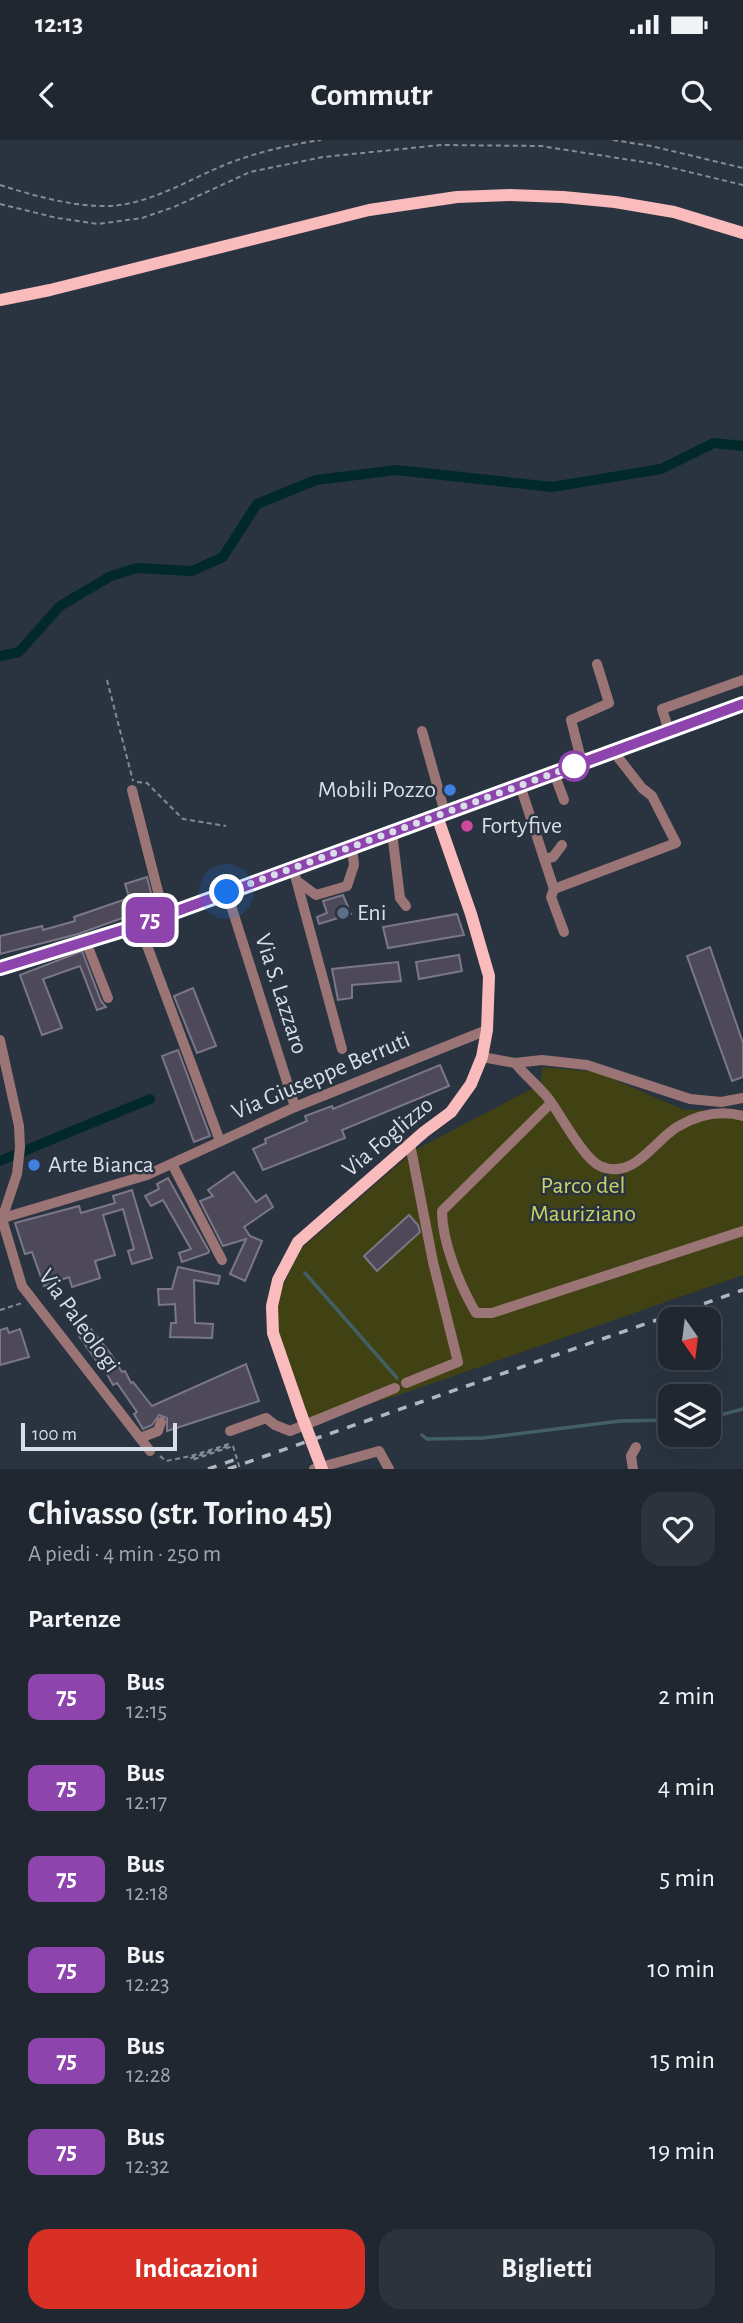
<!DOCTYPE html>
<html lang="it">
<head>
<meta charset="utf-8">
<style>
	:root { --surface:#202731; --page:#2d333d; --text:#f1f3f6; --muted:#a2a5ab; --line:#3d444d; --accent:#d93025 }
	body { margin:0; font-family:"Alegreya Sans",sans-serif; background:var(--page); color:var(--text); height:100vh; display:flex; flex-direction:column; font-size:26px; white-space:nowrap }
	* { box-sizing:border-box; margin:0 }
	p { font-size:23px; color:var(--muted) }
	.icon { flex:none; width:38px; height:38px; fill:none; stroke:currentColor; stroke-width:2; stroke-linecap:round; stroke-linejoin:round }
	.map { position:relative; height:1329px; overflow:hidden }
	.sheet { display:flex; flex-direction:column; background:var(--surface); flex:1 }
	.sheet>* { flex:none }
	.badge { padding:0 14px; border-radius:10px; font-size:24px; line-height:46px }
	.needle { width:46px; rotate:166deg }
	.controls { position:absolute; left:658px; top:1167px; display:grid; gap:14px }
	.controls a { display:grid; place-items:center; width:63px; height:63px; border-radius:14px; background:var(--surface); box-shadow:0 7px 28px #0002,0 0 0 2px var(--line); font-size:35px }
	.scale { position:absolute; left:21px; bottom:18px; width:156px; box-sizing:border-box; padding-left:7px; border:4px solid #d8dee7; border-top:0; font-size:19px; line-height:24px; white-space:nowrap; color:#d8dee7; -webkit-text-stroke:5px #2a3441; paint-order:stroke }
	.you { position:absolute; width:35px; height:35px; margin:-18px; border:5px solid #fff; border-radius:50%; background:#1a73e8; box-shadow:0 0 0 10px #1a73e833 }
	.map>.badge { position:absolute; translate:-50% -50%; box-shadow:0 0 0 4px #fff }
	h2 { padding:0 28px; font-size:26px; line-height:63px }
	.round { display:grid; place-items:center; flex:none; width:74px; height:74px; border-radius:21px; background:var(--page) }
	.overview { display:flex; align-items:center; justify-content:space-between; height:119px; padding:0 28px }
	h1 { font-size:33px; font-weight:700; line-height:52px }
	.button { display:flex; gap:14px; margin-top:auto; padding:14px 28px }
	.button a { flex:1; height:80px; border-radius:21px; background:var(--accent); color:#fff; font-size:28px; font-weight:700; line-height:80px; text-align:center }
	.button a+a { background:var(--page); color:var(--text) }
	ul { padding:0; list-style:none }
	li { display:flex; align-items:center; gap:21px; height:91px; padding:0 28px }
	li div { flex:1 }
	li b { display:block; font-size:26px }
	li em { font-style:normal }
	li .badge { min-width:77px; font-weight:700; text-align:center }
	.status { display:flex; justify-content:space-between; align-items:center; height:49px; padding:0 35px; background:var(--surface); direction:ltr }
	.status svg { height:19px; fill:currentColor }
	header { display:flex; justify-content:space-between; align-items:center; height:91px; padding:0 28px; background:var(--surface); font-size:32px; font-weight:700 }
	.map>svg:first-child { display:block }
	.green { fill:#404213 }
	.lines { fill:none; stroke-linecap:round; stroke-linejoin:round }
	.stream { stroke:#425f63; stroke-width:3.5 }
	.canal { stroke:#02292a; stroke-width:10 }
	.building { fill:#4d4959; stroke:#7b7788; stroke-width:2 }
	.path { stroke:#838b96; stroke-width:2; stroke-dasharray:5 3.5; stroke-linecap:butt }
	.minor { stroke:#9b7575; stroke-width:10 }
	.major { stroke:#f9bbbb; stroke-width:12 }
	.rail { stroke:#b0b7c1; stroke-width:3.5; stroke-dasharray:9 9; stroke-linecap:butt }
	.path-bridge { stroke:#838b96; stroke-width:2; stroke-dasharray:5 3.5; stroke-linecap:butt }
	.major-bridge { stroke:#f9bbbb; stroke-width:12 }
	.line-casing { stroke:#fff; stroke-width:16 }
	.line { stroke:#8e44ad; stroke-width:10 }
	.walk { stroke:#d8dee7; stroke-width:7; stroke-dasharray:0 12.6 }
	.stop-dot { fill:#fff; stroke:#8e44ad; stroke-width:3.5 }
	.shop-dot { fill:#3f7fe0; stroke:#2a3441; stroke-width:2.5 }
	.hotel-dot { fill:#d1479c; stroke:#2a3441; stroke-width:2.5 }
	.service-dot { fill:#5c6f8a; stroke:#2a3441; stroke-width:2.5 }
	.labels { text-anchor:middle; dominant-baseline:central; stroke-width:5; stroke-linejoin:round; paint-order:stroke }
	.poi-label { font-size:24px; fill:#d8dee7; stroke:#2a3441; text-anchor:start }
	.street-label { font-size:24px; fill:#d8dee7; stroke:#2a3441 }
	.park-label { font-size:24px; fill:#cbd263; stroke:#2a3441 }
</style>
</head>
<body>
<div class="status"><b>12:13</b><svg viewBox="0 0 49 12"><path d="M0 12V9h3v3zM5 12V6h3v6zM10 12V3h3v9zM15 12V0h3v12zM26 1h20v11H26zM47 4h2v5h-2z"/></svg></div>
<header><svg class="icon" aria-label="back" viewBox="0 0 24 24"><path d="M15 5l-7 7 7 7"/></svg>Commutr<svg class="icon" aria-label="search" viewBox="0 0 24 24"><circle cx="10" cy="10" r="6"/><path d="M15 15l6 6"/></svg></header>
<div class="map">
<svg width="743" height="1329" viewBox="0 0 743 1329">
	<rect width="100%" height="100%" fill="#2a3441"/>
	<polygon class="green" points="542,927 597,932 684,970 743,970 743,1135 396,1256 310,1281 279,1203 277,1157 302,1108 415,1010 541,944"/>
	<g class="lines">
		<g class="stream">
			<polyline points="305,1133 397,1238"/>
			<polyline points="709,1278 743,1269"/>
			<polyline points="422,1295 427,1299 483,1298 620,1281 670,1280"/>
		</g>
		<g class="canal">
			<polyline points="0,516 19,512 60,466 111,436 137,428 192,431 223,417 257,364 316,340 397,330 552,347 661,329 714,303 743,306"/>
			<polyline points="0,1021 150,959"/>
		</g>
	</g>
	<g class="building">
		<polygon points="147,737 152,757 131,763 125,744"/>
		<polygon points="343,755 351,774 319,784 317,777 327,773 323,761"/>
		<polygon points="126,759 131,775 78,794 0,814 0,796 42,786 43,790 75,781 74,777"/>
		<polygon points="457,774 464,795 388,808 383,787"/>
		<polygon points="710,807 743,903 743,937 732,941 687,816"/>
		<polygon points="82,811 101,861 106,867 97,870 80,826 43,839 62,888 42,895 20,835"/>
		<polygon points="459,815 462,831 419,839 416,822"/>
		<polygon points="398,822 401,841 352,845 352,858 338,860 332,829"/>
		<polygon points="193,848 216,906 197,913 174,856"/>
		<polygon points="178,910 210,996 194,1002 162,916"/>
		<polygon points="440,925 449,946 342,990 345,998 263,1030 253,1009 266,1003 265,999 307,981 305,976 332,966 333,969"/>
		<polygon points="234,1032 256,1062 266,1055 273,1067 244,1087 250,1096 262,1101 245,1141 230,1134 246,1099 223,1106 200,1061 213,1056 208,1050"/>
		<polygon points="168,1038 209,1111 208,1113 182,1122 179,1113 191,1109 163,1060 151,1066 145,1056 159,1049 157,1044"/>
		<polygon points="132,1050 152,1118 132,1124 128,1111 134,1109 123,1069 103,1075 115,1115 95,1121 100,1138 72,1147 69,1137 44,1146 32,1112 25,1114 15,1083 79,1066 81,1073 115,1063 113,1056"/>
		<polygon points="409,1075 418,1085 420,1092 377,1131 364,1116"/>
		<polygon points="178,1127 220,1136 218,1144 194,1140 195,1183 213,1184 212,1198 170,1197 171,1183 176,1183 175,1164 159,1165 158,1149 172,1149"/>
		<polygon points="7,1188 9,1193 20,1189 29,1217 0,1225 0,1190"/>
		<polygon points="91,1189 111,1214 122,1232 125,1231 131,1243 133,1242 152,1266 246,1224 259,1261 167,1291 167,1278 159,1275 152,1285 143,1289 134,1274 137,1272 117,1243 113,1245 102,1225 100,1226 79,1196"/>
	</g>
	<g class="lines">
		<g class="path">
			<polyline points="613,0 651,6 743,28"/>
			<path d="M0 45C32 55 66 65 100 66 143 68 184 42 222 26 253 13 288 5 321 0"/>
			<polyline points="0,64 57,78 98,84 142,78 174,67 250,32 323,17 441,5 541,6 656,24 743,45"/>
			<polyline points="107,540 133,641"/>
			<polyline points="137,642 147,643 183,679 226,686"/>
			<polyline points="0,1170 22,1163"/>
			<polyline points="160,1316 166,1321 191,1316 229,1304 229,1306 191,1318 192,1320 233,1306"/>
		</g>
		<g class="minor">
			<polyline points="422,591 445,673"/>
			<polyline points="669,591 662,569 743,540"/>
			<polyline points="582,623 571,580 609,563 597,524"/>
			<polyline points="554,633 564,660"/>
			<polyline points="520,645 554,749 676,703 652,656 642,648 613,611"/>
			<polyline points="132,650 164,775"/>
			<polyline points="392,692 400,758 406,766"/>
			<polyline points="544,719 553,717 562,705"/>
			<polyline points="293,728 342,909"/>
			<polyline points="297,741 316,755 347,746 354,725 352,707"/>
			<polyline points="554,749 551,757 564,792"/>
			<polyline points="227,753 295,967"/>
			<polyline points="139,784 220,1001"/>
			<polyline points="86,802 108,858"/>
			<polyline points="0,900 19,986 20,1007 17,1034 2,1079 22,1146 150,1311"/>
			<polyline points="482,917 515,923 542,920 587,925 690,959 721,962 743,958"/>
			<path d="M515 923C526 936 538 946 548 958 561 975 583 1018 600 1026 633 1041 653 1002 677 987 697 975 720 970 743 976"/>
			<path d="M551 963 442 1071C442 1102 460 1146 476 1173H492L743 1091"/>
			<polyline points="172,1024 222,1120"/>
			<polyline points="0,1079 147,1035 295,967 487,890"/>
			<polyline points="406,1243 458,1222 433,1122 410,1004"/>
			<polyline points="230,1291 266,1278 275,1285 290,1291 395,1248"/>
			<polyline points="140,1298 158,1291 161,1282"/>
			<polyline points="314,1329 379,1311 389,1329"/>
			<polyline points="633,1329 631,1316 636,1307"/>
		</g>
		<g class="major">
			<polyline points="0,160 50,150 369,70 457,57 510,55 563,57 615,62 674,72 743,93"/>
			<polyline points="0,828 139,784 743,564"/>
			<polyline points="301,1274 273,1193 272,1166 278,1140 298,1102 424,992 451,972 471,944 482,917 487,890 489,836 471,774 437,676"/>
		</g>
		<g class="rail">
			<polyline points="208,1329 237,1319"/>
			<polyline points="228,1329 743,1150"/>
		</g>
		<polyline class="path-bridge" points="233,1306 240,1329"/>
		<polyline class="major-bridge" points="301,1274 322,1329"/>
	</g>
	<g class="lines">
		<g class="line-casing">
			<polyline id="line" points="0,828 139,785 743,564"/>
		</g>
		<use href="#line" class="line"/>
		<polyline class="walk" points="227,752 582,623 574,626"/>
	</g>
	<circle class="stop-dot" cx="574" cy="626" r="14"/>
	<g class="shop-dot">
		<circle cx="450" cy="650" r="7"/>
		<circle cx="34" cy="1025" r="7"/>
	</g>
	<circle class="hotel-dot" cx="467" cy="686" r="7"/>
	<circle class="service-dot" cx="343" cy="773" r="7"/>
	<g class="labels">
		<g class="poi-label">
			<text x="436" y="650" text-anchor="end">Mobili Pozzo</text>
			<text x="481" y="686">Fortyfive</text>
			<text x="357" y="773">Eni</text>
			<text x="48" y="1025">Arte Bianca</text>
		</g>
		<g class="street-label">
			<text transform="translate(281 854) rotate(72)">Via S. Lazzaro</text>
			<text transform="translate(321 936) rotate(-23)">Via Giuseppe Berruti</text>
			<text transform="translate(388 997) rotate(-40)">Via Foglizzo</text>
			<text transform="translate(79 1181) rotate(54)">Via Paleologi</text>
		</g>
		<g class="park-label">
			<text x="583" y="1046">Parco del<tspan x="583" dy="28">Mauriziano</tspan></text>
		</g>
	</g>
</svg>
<div class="controls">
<a><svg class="needle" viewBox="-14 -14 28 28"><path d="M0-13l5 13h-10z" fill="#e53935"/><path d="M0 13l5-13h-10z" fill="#a2a5ab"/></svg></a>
<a><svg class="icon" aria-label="layers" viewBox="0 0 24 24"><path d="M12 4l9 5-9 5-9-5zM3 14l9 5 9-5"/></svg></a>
</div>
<div class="scale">100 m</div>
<div class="you" style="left:227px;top:752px"></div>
<b class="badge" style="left:150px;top:780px;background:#8e44ad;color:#fff">75</b>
</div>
<section class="sheet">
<div class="overview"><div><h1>Chivasso (str. Torino 45)</h1><p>A piedi · 4 min · 250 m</p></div><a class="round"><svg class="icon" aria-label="heart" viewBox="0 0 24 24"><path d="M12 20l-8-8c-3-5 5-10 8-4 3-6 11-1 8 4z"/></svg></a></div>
<h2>Partenze</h2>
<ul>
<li><span class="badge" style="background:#8e44ad;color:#fff">75</span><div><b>Bus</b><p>12:15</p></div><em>2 min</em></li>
<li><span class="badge" style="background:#8e44ad;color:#fff">75</span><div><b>Bus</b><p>12:17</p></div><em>4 min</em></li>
<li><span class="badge" style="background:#8e44ad;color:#fff">75</span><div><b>Bus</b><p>12:18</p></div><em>5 min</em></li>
<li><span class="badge" style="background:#8e44ad;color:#fff">75</span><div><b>Bus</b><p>12:23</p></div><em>10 min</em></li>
<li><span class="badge" style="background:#8e44ad;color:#fff">75</span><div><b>Bus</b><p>12:28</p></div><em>15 min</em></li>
<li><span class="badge" style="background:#8e44ad;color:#fff">75</span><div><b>Bus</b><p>12:32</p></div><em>19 min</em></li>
</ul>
<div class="button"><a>Indicazioni</a><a>Biglietti</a></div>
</section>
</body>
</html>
